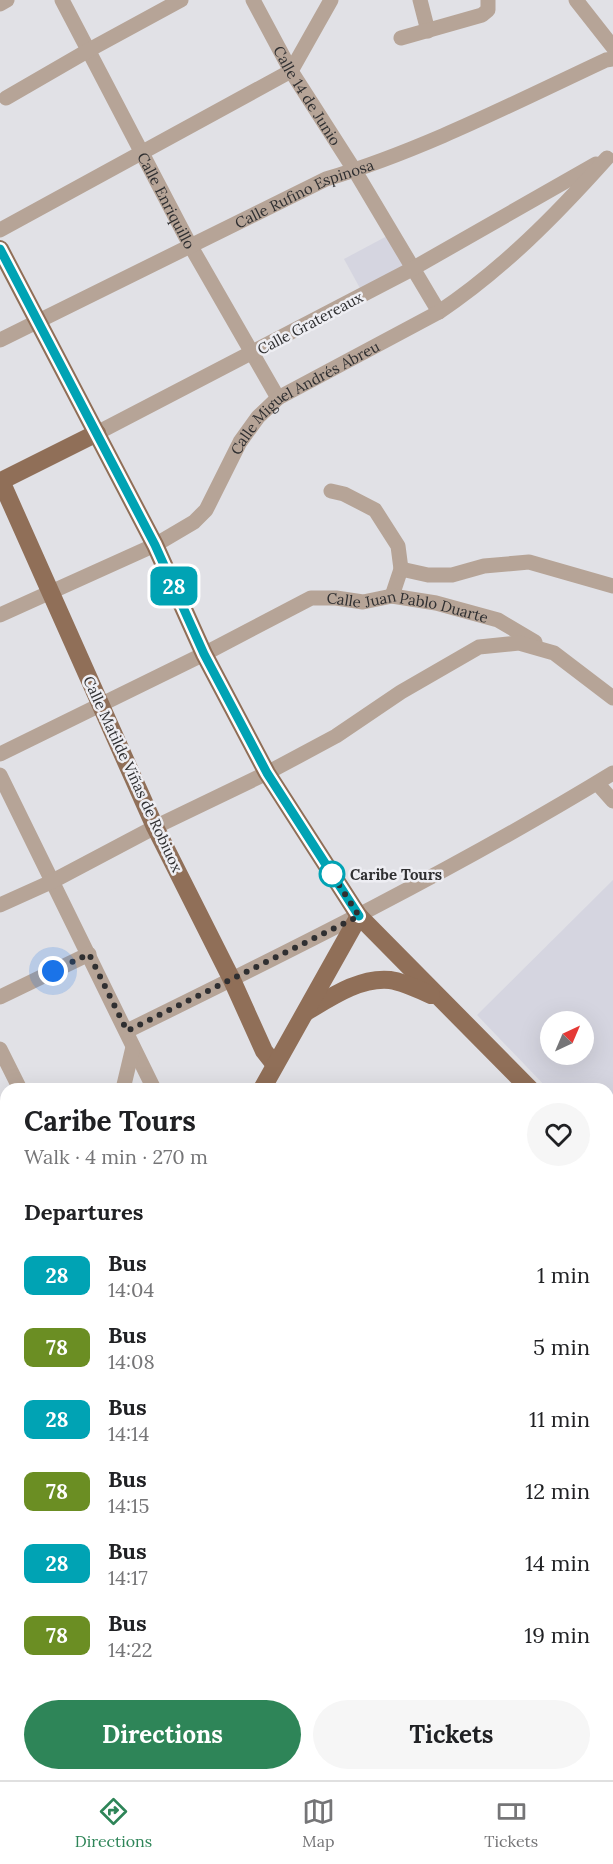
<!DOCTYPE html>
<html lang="en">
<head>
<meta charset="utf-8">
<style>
	:root { --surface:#fff; --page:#f6f6f6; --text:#202124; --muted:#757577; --line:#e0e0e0; --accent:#2e8558 }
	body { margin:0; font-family:Lora,serif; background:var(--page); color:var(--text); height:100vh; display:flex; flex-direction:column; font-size:22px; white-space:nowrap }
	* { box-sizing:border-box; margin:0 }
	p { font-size:20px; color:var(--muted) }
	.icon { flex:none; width:33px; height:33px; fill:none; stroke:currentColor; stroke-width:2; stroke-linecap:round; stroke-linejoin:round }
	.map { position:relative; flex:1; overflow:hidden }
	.details { position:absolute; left:0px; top:1083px; width:614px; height:698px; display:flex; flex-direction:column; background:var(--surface); border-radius:18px 18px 0 0; box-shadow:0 6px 24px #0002 }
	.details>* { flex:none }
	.badge { padding:0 12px; border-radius:9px; font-size:21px; line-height:39px }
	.needle { width:39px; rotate:44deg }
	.fabs { position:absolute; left:540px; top:1011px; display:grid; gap:12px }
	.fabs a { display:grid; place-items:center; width:54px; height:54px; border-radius:50%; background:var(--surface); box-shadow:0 6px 24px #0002; font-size:30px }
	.you { position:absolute; width:30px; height:30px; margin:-15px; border:4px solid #fff; border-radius:50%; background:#1a73e8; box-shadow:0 0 0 9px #1a73e833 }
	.map>.badge { position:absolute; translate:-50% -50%; box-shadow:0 0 0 3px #fff }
	h2 { padding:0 24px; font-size:22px; line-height:54px }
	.round { display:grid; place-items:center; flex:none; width:63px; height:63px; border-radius:32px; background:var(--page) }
	.head { display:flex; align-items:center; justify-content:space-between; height:102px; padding:0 24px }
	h1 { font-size:28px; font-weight:700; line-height:45px }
	.action { display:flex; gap:12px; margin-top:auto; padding:12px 24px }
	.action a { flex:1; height:69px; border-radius:36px; background:var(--accent); color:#fff; font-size:24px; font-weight:700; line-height:69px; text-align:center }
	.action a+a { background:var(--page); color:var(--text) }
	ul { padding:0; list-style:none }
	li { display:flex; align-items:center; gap:18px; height:72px; padding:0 24px }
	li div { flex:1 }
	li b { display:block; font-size:22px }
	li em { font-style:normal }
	li .badge { min-width:66px; font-weight:700; text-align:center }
	.menu { display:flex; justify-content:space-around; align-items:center; height:84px; border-top:2px solid var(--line); background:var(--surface); font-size:16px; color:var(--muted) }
	.menu a { display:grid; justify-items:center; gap:3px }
	.menu .current { color:var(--accent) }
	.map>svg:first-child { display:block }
	.built { fill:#d5d5e0; fill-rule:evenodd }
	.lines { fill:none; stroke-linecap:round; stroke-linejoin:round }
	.minor { stroke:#b6a497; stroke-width:15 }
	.major { stroke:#906f58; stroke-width:18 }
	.line-casing { stroke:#fff; stroke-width:14 }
	.line { stroke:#00a3b4; stroke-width:9 }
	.walk { stroke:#2f2f31; stroke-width:6; stroke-dasharray:0 10.8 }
	.stop-dot { fill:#fff; stroke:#00a3b4; stroke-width:3 }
	.labels { text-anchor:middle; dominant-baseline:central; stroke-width:5; stroke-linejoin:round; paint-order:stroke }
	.street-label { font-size:15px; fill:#2f2f31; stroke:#eeeef3 }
	.stop-label { font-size:15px; font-weight:bold; fill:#2f2f31; stroke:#eeeef3; text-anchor:start }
</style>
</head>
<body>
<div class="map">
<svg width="613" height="1780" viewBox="0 0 613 1780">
	<rect width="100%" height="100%" fill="#e1e1e6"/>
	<g class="built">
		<polygon points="389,235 405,267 361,290 344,259"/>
		<path d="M613 880V1142L608 1148V1089H548L477 1015ZM550 1022H584V1054H550Z"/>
	</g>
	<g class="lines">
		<g class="minor">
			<path id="s1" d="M62 0 190 245 278 398"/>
			<path id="s2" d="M253 0 291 71 355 171 439 312"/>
			<polyline points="420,0 428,31"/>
			<polyline points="576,0 613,47"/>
			<polyline points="0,4 7,0"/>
			<polyline points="401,38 482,15 488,10 488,0"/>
			<polyline points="6,98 89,50 181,0"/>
			<polyline points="0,230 291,71 331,0"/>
			<path id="s3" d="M0 340 326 179C423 150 514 103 606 60L613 59"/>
			<polyline points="97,433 412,269 596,164"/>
			<polyline points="331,491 344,494 375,510 398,546 401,569 392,596"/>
			<polyline points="401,569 428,575 452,575 484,566 529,562 613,586"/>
			<path id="s4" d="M0 615 155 545 194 522 206 510 240 442 258 417 278 398 439 312C503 269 556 215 607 158"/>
			<path id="s5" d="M0 754 204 654 311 598H336L363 602 392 596 436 603 498 620 535 642"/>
			<polyline points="0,775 154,1089"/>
			<polyline points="597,783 613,801"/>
			<polyline points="0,905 51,882 155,827 267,773 336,736 401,692 479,647 519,643 554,653 613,698"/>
			<polyline points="0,997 89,954"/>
			<path d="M127 1031C292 950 456 869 613 773"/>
			<polyline points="0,1049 20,1089"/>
			<polyline points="123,1089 133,1047"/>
			<polyline points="0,1140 6,1137"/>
			<polyline points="608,1158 613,1153"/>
		</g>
		<g class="major">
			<polyline points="0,249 155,545 204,654 267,773 359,916 530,1089"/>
			<polyline points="97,433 1,481 155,827 232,980 264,1051 275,1065"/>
			<path d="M306 1012C331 997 360 977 390 980 404 982 418 989 431 995"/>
			<polyline points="262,1089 359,916"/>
			<polyline points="608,1168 613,1174"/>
			<polyline points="0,1576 6,1565"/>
		</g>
	</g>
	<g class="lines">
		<g class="line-casing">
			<polyline id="line" points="0,249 155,545 204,654 267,773 359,916"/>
		</g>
		<use href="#line" class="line"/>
		<polyline class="walk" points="53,971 89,954 127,1031 359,916 332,874"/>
	</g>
	<circle class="stop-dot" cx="332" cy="874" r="12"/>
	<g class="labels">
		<g class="street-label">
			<text stroke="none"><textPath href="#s2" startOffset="110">Calle 14 de Junio</textPath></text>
			<text stroke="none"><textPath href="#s3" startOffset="338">Calle Rufino Espinosa</textPath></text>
			<text stroke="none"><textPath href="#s1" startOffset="226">Calle Enriquillo</textPath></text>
			<text transform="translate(310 323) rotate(-28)">Calle Gratereaux</text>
			<text stroke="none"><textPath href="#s4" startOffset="388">Calle Miguel Andrés Abreu</textPath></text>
			<text stroke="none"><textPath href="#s5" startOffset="446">Calle Juan Pablo Duarte</textPath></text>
			<text transform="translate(133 774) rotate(65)">Calle Matilde Viñas de Robiuox</text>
		</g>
		<g class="stop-label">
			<text x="350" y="874">Caribe Tours</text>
		</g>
	</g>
</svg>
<div class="fabs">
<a><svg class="needle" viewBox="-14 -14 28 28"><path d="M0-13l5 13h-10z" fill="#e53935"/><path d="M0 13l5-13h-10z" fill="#757577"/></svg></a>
</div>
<div class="you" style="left:53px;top:971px"></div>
<b class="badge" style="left:174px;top:586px;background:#00a3b4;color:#fff">28</b>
<section class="details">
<div class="head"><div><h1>Caribe Tours</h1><p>Walk · 4 min · 270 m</p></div><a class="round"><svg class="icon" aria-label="heart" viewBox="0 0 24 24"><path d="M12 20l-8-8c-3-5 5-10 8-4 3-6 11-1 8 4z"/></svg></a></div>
<h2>Departures</h2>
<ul>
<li><span class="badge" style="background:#00a3b4;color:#fff">28</span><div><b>Bus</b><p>14:04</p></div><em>1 min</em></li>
<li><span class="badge" style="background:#6b8e23;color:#fff">78</span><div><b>Bus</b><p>14:08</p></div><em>5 min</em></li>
<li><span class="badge" style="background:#00a3b4;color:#fff">28</span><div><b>Bus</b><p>14:14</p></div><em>11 min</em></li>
<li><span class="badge" style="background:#6b8e23;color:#fff">78</span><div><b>Bus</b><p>14:15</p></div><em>12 min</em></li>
<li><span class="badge" style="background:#00a3b4;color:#fff">28</span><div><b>Bus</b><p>14:17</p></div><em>14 min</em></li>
<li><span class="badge" style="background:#6b8e23;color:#fff">78</span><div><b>Bus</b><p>14:22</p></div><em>19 min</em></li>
</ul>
<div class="action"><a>Directions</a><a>Tickets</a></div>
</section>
</div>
<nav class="menu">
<a class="current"><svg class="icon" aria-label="directions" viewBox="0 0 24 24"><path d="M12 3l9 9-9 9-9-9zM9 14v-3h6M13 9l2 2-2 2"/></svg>Directions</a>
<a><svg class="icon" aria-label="map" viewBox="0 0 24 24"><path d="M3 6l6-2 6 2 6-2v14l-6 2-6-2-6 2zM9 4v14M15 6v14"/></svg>Map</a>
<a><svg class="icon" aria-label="tickets" viewBox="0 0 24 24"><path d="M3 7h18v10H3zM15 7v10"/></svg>Tickets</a>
</nav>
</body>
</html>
